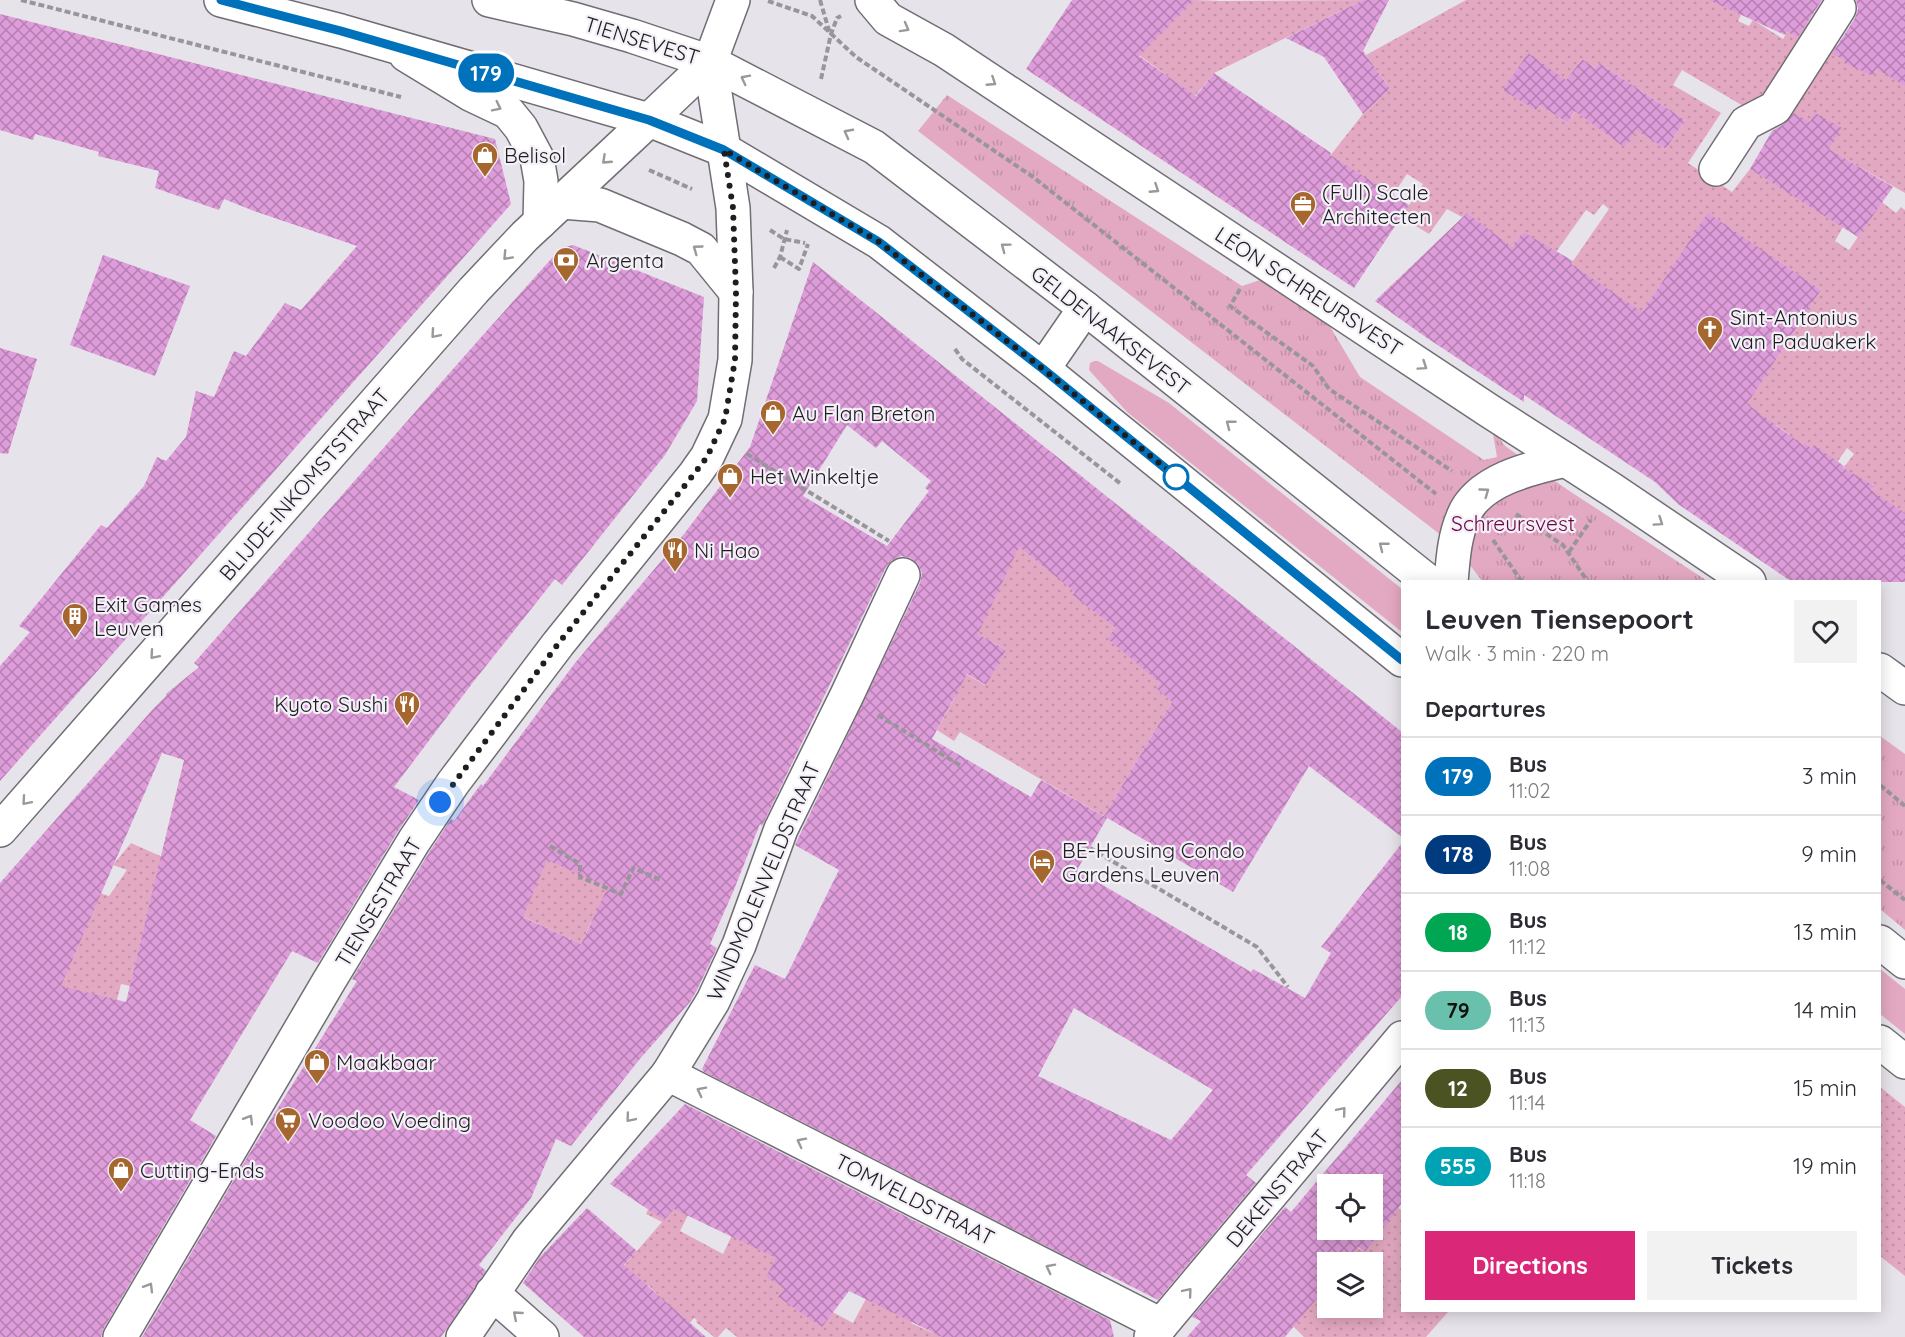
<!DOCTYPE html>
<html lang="en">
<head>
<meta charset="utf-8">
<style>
	:root { --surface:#fff; --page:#f2f2f3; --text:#2b2b33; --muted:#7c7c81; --line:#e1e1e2; --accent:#db2777 }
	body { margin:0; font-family:Quicksand,sans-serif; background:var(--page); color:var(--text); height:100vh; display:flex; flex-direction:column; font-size:22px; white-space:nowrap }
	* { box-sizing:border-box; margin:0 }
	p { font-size:20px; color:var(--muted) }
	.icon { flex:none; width:33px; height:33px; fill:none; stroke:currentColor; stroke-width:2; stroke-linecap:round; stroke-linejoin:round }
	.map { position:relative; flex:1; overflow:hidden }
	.details { position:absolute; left:1401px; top:580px; width:480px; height:732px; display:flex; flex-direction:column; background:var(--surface); border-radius:0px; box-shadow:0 3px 15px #0003 }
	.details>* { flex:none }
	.badge { padding:0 12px; border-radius:20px; font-size:21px; line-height:39px }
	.buttons { position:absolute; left:1317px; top:1174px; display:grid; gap:12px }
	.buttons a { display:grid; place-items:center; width:66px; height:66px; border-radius:0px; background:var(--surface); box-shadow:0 3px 15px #0003; font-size:30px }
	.you { position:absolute; width:30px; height:30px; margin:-15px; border:4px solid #fff; border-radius:50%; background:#1a73e8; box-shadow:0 0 0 9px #1a73e833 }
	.map>.badge { position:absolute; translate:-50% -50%; box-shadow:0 0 0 3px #fff }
	h2 { padding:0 24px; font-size:22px; line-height:54px }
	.round { display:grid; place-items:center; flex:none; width:63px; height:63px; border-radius:0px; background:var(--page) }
	.headline { display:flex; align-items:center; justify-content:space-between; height:102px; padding:0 24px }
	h1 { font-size:28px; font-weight:700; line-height:45px }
	.primary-button { display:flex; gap:12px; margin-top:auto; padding:12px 24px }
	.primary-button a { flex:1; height:69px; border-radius:0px; background:var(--accent); color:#fff; font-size:24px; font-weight:700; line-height:69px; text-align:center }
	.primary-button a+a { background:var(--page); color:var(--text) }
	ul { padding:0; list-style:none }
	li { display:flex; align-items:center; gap:18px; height:78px; padding:0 24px; border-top:2px solid var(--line) }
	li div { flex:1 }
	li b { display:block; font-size:22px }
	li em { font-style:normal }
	li .badge { min-width:66px; font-weight:700; text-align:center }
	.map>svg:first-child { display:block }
	.grass { fill:#e4a9c2 }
	.park { fill:url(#park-tufts) }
	.garden { fill:url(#garden-dots); fill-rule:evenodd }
	.building { fill:url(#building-cross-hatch); fill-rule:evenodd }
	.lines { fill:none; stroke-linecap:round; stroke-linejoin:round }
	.minor-casing { stroke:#706d74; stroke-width:36 }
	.major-casing { stroke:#706d74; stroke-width:36 }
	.path { stroke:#98969b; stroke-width:4; stroke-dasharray:6 3; stroke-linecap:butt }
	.minor { stroke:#fff; stroke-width:33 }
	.major { stroke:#fff; stroke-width:33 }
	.oneway { stroke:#9a999a }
	.line-casing { stroke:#fff; stroke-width:14 }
	.line { stroke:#0072bc; stroke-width:9 }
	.walk { stroke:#1e1d1f; stroke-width:6; stroke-dasharray:0 10.8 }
	.stop-dot { fill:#fff; stroke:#0072bc; stroke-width:3 }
	.labels { text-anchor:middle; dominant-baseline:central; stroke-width:4.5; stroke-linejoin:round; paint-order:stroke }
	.street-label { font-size:21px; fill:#1e1d1f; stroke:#f4f0f8 }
	.poi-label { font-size:21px; fill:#1e1d1f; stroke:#f4f0f8; text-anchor:start }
	.park-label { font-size:21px; fill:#6d0343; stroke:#f4f0f8 }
</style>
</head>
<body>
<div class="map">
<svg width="1905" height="1337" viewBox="0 0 1905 1337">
	<defs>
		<pattern id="park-tufts" width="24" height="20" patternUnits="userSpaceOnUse" patternTransform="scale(1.5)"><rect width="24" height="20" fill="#e4a9c2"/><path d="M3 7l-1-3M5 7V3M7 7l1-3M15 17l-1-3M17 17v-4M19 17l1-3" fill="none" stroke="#c391a6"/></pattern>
		<pattern id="garden-dots" width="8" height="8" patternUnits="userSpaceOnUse" patternTransform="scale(1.5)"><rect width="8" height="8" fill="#e4a9c2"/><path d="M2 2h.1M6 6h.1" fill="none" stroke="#c391a6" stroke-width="1.8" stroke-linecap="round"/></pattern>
		<pattern id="building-cross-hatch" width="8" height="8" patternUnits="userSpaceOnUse" patternTransform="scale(1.5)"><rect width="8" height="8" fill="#df9cda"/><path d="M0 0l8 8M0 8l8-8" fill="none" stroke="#b47fb0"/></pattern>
	</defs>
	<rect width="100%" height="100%" fill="#e7e3ea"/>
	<g class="grass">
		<polygon points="1094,361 1098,361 1169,403 1402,589 1402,632 1127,412 1089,370 1090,363"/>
		<polygon points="1880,969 1905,989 1905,1034 1880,1014"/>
	</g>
	<g class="park">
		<polygon points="947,95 1242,286 1281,273 1309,291 1360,377 1484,460 1497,457 1492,428 1505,446 1568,490 1709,582 1483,582 1455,546 918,131"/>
		<polygon points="1880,736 1905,754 1905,930 1880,909"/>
	</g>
	<g class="garden">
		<polygon points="1194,0 1221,1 1363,0 1214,73 1195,96 1139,55"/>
		<path d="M1466 0H1737L1746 5 1738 21 1749 26 1753 20 1783 39 1787 32 1794 35 1802 20 1817 28 1772 99 1745 107 1682 70 1673 85 1721 113 1688 163 1732 192 1750 169 1843 227 1835 241 1849 250 1882 202 1896 213 1901 207 1905 210V513L1871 491 1874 485 1841 471 1854 454 1847 448 1822 484 1811 448 1804 444 1796 457 1781 446 1790 435 1776 425 1768 437 1735 413 1771 367 1821 290 1708 214 1623 340 1542 306 1609 209 1603 204 1594 215 1586 210 1531 287 1523 232 1498 266 1482 225 1467 213 1462 217 1447 209 1429 234 1401 217 1423 184 1407 174 1391 198 1326 161 1363 114 1390 89 1366 55ZM1582 59 1595 68 1599 63 1685 120 1666 149 1585 96 1568 123 1539 105 1566 80Z"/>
		<polygon points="1828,42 1853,54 1873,76 1886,54 1905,74 1905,193 1778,120"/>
		<polygon points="1014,543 1039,563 1088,577 1072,595 1172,668 1156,688 1172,702 1104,816 960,732 954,741 937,730 954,699 959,670 985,685 1006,650 978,634"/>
		<polygon points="555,840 618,855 618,934 591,922 581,944 511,911 529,902"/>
		<polygon points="131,843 167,859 147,915 130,986 121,984 117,1000 18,984 74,956 78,947 82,887 109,896 127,870 113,865"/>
		<polygon points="1880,1087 1905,1107 1905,1276 1880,1256"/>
		<polygon points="670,1162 688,1215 680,1231 723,1254 735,1229 807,1250 788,1288 853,1323 873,1286 917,1310 911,1323 933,1333 936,1329 946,1337 737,1337 726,1328 718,1337 714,1337 696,1322 697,1320 694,1318 686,1328 665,1311 669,1305 649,1286 617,1274 662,1222 646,1214"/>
		<polygon points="1394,1204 1402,1211 1402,1311 1449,1311 1426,1337 1304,1337 1293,1326 1327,1282 1328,1308 1372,1308 1372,1263 1343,1263 1351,1244 1365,1252 1373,1241 1369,1237"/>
	</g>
	<g class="building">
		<polygon points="1072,0 1194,0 1139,56 1196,96 1214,73 1331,153 1330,155 1409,205 1354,288 1026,69"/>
		<polygon points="1363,0 1389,0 1363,51 1390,89 1363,114 1324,57 1286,38"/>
		<polygon points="1709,0 1822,0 1798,37 1787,32 1785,35"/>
		<polygon points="1856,0 1905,0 1905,86 1877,69 1873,76 1844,63 1845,60 1832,54 1855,18 1858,9"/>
		<polygon points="0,14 495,139 511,204 0,781 0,666 30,632 19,626 101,525 107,528 144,486 157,457 166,461 186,437 196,391 214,397 234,351 246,356 285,303 301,310 357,246 254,211 224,199 219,210 155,188 159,171 98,156 99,152 35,134 33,140 0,130"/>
		<polygon points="1528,53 1566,80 1582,59 1595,68 1599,63 1685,120 1666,149 1636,130 1624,147 1575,111 1568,123 1539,105 1536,110 1503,90"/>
		<polygon points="1794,113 1810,122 1815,113 1842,128 1829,149 1893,187 1858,237 1750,169 1772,131 1784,124"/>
		<polygon points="1467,213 1512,247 1523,232 1573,261 1571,264 1642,312 1708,213 1821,290 1747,404 1803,445 1804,443 1811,448 1814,445 1844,466 1843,468 1875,486 1871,490 1905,513 1905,582 1792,582 1678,504 1655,482 1580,432 1524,395 1524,402 1427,338 1375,301"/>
		<path d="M573 245 704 297 697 401 665 455 562 585 555 579 474 681 394 787 419 800 398 831 318 963 292 951 190 1120 216 1136 104 1328 101 1337H0V883L153 709 167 695 166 694 199 667 194 663 483 335 561 248ZM162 753 184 760 126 1002 61 986Z"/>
		<polygon points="103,255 190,286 155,376 70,345"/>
		<path d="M813 262 1402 732V837L1309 766 1233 892 1104 816 1172 702 1156 688 1160 683 1108 639 1116 628 1072 595 1075 592 1019 547 978 634 1006 650 986 685 967 674 932 739 1031 797 1041 780 1107 818 1077 870 1251 972 1253 969 1305 998 1331 953 1321 947 1402 843V996L1246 1175 1256 1183 1158 1300 1101 1271V1274L704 1072 702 1069 755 965 785 979 839 870 795 845 920 583 922 573 918 564 910 558 901 556 892 560 886 567 762 826 760 824 733 892 710 944 717 948 696 992 690 1002 639 1060 571 1146 556 1139 531 1198 479 1265 486 1271 441 1337H142L248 1156 357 981 352 979 430 851 451 819 454 821 481 784 483 786 575 663 684 534 750 447ZM847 425 876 448 882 441 931 481 925 488 929 491 887 546 803 496ZM547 860 608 887 581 944 523 917ZM1074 1008 1213 1090 1171 1140 1038 1076Z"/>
		<polygon points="0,348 37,359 8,454 0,453"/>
		<path d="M1402 1080V1203L1365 1252 1358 1247 1344 1263H1328V1285L1285 1337H1187L1201 1321 1192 1317 1285 1207 1291 1212ZM1328 1185H1372V1230H1328Z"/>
		<polygon points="685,1104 1110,1320 1114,1337 942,1337 849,1291 822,1327 778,1297 784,1288 766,1277 776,1258 674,1209 664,1220 610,1184"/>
		<polygon points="587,1208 637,1251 624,1265 706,1337 584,1337 523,1283 540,1257"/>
	</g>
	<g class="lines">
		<g class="minor-casing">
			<g id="minor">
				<polyline points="872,0 888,19 944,50 1488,410 1611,489 1749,582"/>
				<polyline points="406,55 470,94 508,112 521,128 537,158 541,181 540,222"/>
				<polyline points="1716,169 1746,123 1775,108 1839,8"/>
				<polyline points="562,202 600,205 682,239 701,249 736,292"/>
				<path d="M1451 582C1453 560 1454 538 1463 517 1477 480 1531 468 1566 460"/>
				<polyline points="1880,670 1905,688"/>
				<polyline points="0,830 474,290 525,236 649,120"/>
				<polyline points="668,1074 1161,1325"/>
				<polyline points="492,1293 542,1337"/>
				<polyline points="120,1337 329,981 414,841 453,783 558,644 695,474 707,457 725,419 735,360 736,292 733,208 724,150"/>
				<polyline points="463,1337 529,1240 668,1074 713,1001 739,945 781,829 847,695 903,575"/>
				<polyline points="1151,1337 1402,1038"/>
			</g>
		</g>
		<g class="major-casing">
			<g id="major">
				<polyline points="221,0 341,31 649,120 724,150 879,242 1043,369 1402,660"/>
				<polyline points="489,0 573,19 632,36 710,62 874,147 1085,308 1429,582"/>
				<polyline points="710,62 724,150"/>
				<polyline points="649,120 710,62 733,0"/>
				<polyline points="1043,369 1085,308"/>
				<polyline points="1880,942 1905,962"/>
				<polyline points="1880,1042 1905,1062"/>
			</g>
		</g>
		<g class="path">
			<polyline points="21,0 401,97"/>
			<polyline points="820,0 830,34"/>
			<polyline points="768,1 812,16 856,57 1033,177 1436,494"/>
			<polyline points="821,79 831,34 837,18 841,16"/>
			<polyline points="649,170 692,189"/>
			<polyline points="770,230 784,239 805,243"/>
			<polyline points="780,257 799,269 808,244"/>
			<polyline points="774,268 780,257 787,230"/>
			<polyline points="1240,289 1230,306 1313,366 1329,389 1452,471"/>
			<polyline points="955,349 962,359 1121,484"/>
			<polyline points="747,454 889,541"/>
			<polyline points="1516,514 1563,545 1588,582"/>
			<polyline points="1493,540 1522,582"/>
			<polyline points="1569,552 1591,520"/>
			<polyline points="878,715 961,766"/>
			<polyline points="1880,785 1905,806"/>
			<polyline points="550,846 580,864 580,877 621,894 633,868 661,880"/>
			<polyline points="1090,848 1257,947 1288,987"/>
			<polyline points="1880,880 1905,900"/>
		</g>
		<use href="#minor" class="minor"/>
		<use href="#major" class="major"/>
	</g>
	<defs><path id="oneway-chevron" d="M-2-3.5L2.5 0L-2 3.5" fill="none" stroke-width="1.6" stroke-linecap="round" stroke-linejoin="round" transform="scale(1.5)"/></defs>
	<g class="oneway">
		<use href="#oneway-chevron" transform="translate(905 28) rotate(29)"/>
		<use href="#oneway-chevron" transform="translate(745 79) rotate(-153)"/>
		<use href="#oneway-chevron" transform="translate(992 82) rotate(33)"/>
		<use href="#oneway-chevron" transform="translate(497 107) rotate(26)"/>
		<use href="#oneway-chevron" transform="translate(848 133) rotate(-152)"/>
		<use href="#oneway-chevron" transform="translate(606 160) rotate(137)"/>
		<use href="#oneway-chevron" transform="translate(1155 189) rotate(33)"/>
		<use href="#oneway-chevron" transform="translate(1005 247) rotate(-143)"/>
		<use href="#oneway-chevron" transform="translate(697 249) rotate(-144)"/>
		<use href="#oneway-chevron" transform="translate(507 256) rotate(133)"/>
		<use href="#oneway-chevron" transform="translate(435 334) rotate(131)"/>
		<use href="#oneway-chevron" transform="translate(1423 366) rotate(34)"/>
		<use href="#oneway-chevron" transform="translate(1230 424) rotate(-142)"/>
		<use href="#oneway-chevron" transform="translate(1485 492) rotate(-36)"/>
		<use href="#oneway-chevron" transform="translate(1659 522) rotate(34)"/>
		<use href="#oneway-chevron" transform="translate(1383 546) rotate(-142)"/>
		<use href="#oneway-chevron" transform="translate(154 655) rotate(131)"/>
		<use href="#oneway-chevron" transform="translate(26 801) rotate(131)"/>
		<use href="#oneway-chevron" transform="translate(701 1091) rotate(-153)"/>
		<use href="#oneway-chevron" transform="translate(1342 1111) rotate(-50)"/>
		<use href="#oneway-chevron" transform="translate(630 1118) rotate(130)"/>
		<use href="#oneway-chevron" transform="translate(249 1119) rotate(-59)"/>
		<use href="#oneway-chevron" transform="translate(801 1142) rotate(-153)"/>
		<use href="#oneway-chevron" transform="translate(1050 1268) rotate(-153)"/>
		<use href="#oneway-chevron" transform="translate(149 1287) rotate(-59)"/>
		<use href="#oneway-chevron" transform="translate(1188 1292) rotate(-50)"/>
		<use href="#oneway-chevron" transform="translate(517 1315) rotate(-139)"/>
	</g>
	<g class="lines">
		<g class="line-casing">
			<polyline id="line" points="221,0 341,31 649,120 724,150 879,242 1043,369 1402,660"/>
		</g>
		<use href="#line" class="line"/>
		<polyline class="walk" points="440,802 558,644 694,474 707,457 725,419 735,360 736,292 733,208 724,150 879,242 1043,369 1179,479 1176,477"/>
	</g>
	<defs>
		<g id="shop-pin" transform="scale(1.35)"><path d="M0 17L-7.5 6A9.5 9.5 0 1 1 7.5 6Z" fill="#a6672f" stroke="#f4f0f8"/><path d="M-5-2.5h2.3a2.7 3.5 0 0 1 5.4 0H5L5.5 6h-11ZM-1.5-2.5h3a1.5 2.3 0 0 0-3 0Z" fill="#fff"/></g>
		<g id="office-pin" transform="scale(1.35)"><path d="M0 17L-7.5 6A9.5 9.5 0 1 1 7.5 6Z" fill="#a6672f" stroke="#f4f0f8"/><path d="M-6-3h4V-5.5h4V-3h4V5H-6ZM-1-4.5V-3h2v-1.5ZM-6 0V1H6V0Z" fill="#fff"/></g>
		<g id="bank-pin" transform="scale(1.35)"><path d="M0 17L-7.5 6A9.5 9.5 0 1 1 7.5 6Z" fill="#a6672f" stroke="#f4f0f8"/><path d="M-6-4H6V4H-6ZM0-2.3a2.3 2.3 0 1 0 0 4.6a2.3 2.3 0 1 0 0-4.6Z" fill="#fff"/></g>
		<g id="church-pin" transform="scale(1.35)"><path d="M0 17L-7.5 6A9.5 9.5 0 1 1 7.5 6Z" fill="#a6672f" stroke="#f4f0f8"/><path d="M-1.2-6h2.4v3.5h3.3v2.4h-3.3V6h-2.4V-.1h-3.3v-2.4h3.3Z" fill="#fff"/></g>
		<g id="restaurant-pin" transform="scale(1.35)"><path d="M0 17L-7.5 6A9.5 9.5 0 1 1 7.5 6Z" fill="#a6672f" stroke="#f4f0f8"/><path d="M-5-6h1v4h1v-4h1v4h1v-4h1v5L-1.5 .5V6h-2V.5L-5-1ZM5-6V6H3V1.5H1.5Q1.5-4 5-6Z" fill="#fff"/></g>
		<g id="building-pin" transform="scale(1.35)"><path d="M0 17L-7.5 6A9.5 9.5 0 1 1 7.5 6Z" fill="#a6672f" stroke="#f4f0f8"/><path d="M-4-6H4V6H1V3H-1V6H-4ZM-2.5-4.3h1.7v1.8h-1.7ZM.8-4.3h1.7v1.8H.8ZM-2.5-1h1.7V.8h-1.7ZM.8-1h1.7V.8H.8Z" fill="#fff"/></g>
		<g id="hotel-pin" transform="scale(1.35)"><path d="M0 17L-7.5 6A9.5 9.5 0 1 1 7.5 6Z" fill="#a6672f" stroke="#f4f0f8"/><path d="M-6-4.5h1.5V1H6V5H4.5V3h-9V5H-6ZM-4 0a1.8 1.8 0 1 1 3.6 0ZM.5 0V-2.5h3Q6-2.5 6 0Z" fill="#fff"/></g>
		<g id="supermarket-pin" transform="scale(1.35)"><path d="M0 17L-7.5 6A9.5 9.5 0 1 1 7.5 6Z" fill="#a6672f" stroke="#f4f0f8"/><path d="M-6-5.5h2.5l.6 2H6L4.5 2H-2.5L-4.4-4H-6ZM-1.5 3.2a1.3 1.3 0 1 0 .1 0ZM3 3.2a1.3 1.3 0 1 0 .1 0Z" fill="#fff"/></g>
	</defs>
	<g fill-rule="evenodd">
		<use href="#shop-pin" x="485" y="155"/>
		<use href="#office-pin" x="1303" y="204"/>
		<use href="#bank-pin" x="566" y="260"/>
		<use href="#church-pin" x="1710" y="329"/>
		<use href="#shop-pin" x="773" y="413"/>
		<use href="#shop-pin" x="730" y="476"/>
		<use href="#restaurant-pin" x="675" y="550"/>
		<use href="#building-pin" x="75" y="616"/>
		<use href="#restaurant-pin" x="407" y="704"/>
		<use href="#hotel-pin" x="1042" y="862"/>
		<use href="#shop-pin" x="317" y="1062"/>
		<use href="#supermarket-pin" x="288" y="1120"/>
		<use href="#shop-pin" x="121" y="1170"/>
	</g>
	<circle class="stop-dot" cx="1176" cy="477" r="12"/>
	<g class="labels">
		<g class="street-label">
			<text transform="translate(642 40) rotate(17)">TIENSEVEST</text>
			<text transform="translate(1309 291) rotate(33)">LÉON SCHREURSVEST</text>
			<text transform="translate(1111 330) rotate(38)">GELDENAAKSEVEST</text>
			<text transform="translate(304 484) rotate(-49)">BLIJDE-INKOMSTSTRAAT</text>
			<text transform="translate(763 881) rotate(-67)">WINDMOLENVELDSTRAAT</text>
			<text transform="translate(378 902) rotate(-59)">TIENSESTRAAT</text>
			<text transform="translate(1277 1188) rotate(-50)">DEKENSTRAAT</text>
			<text transform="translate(915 1199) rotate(27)">TOMVELDSTRAAT</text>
		</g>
		<g class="poi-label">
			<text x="504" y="155">Belisol</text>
			<text x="1322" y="192">(Full) Scale<tspan x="1322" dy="24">Architecten</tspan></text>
			<text x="586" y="260">Argenta</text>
			<text x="1730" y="317">Sint-Antonius<tspan x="1730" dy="24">van Paduakerk</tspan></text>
			<text x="792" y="413">Au Flan Breton</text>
			<text x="750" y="476">Het Winkeltje</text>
			<text x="694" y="550">Ni Hao</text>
			<text x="94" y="604">Exit Games<tspan x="94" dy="24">Leuven</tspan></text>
			<text x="388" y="704" text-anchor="end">Kyoto Sushi</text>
			<text x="1062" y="850">BE-Housing Condo<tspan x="1062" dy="24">Gardens Leuven</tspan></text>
			<text x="336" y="1062">Maakbaar</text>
			<text x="308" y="1120">Voodoo Voeding</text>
			<text x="140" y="1170">Cutting-Ends</text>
		</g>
		<g class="park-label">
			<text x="1513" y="523">Schreursvest</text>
		</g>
	</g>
</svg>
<div class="buttons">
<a><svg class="icon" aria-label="locate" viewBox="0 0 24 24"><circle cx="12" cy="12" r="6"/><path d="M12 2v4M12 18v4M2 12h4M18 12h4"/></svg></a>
<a><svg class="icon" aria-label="layers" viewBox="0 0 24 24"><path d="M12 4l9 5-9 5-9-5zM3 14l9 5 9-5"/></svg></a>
</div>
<div class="you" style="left:440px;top:802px"></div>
<b class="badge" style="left:486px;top:73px;background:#0072bc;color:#fff">179</b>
<section class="details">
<div class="headline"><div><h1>Leuven Tiensepoort</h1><p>Walk · 3 min · 220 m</p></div><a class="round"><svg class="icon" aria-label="heart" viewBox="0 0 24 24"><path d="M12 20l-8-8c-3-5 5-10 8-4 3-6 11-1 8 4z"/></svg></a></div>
<h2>Departures</h2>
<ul>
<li><span class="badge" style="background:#0072bc;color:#fff">179</span><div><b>Bus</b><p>11:02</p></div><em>3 min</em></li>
<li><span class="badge" style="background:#003b80;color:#fff">178</span><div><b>Bus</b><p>11:08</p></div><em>9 min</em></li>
<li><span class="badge" style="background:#00a651;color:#fff">18</span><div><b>Bus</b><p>11:12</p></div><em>13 min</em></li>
<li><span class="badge" style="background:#69c0ac;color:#111">79</span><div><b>Bus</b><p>11:13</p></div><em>14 min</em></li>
<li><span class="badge" style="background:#4a5321;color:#fff">12</span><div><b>Bus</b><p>11:14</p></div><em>15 min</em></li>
<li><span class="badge" style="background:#00a3b4;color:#fff">555</span><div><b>Bus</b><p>11:18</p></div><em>19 min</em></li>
</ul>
<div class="primary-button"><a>Directions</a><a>Tickets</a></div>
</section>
</div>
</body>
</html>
